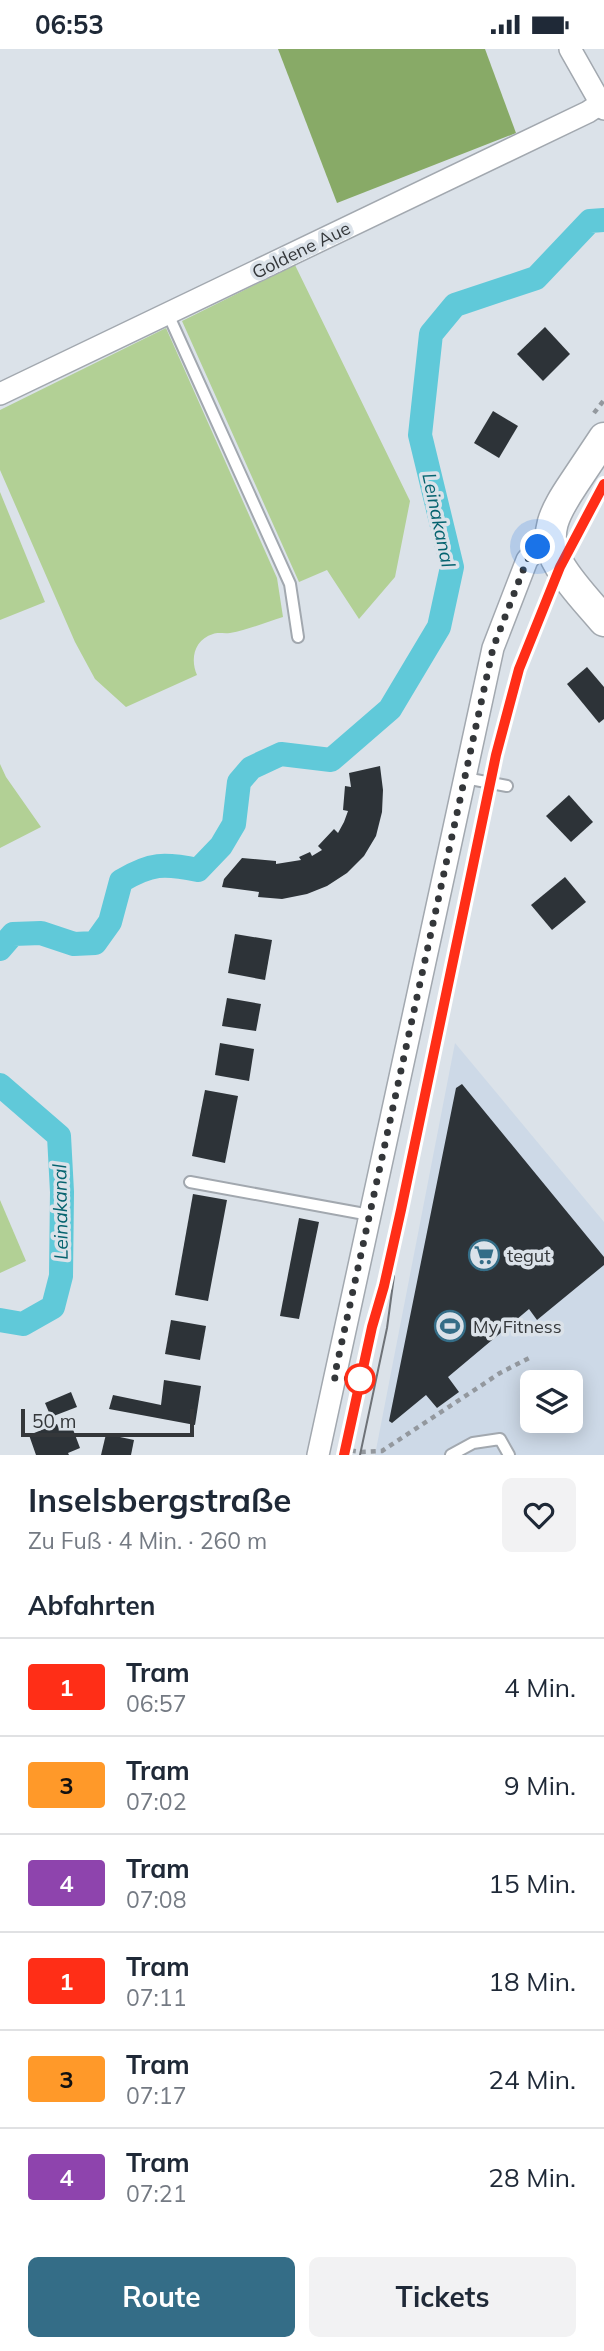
<!DOCTYPE html>
<html lang="de">
<head>
<meta charset="utf-8">
<style>
	:root { --surface:#fff; --page:#f2f2f3; --text:#1f2937; --muted:#747a83; --line:#e0e1e3; --accent:#346d87 }
	body { margin:0; font-family:Mulish,sans-serif; background:var(--page); color:var(--text); height:100vh; display:flex; flex-direction:column; font-size:26px; white-space:nowrap }
	* { box-sizing:border-box; margin:0 }
	p { font-size:23px; color:var(--muted) }
	.icon { flex:none; width:38px; height:38px; fill:none; stroke:currentColor; stroke-width:2; stroke-linecap:round; stroke-linejoin:round }
	.map { position:relative; height:1406px; overflow:hidden }
	.drawer { display:flex; flex-direction:column; background:var(--surface); flex:1 }
	.drawer>* { flex:none }
	.badge { padding:0 14px; border-radius:5px; font-size:24px; line-height:46px }
	.tools { position:absolute; left:520px; top:1321px; display:grid; gap:14px }
	.tools a { display:grid; place-items:center; width:63px; height:63px; border-radius:10px; background:var(--surface); box-shadow:0 4px 18px #0003; font-size:35px }
	.scale { position:absolute; left:21px; bottom:18px; width:173px; box-sizing:border-box; padding-left:7px; border:4px solid #34373a; border-top:0; font-size:19px; line-height:24px; white-space:nowrap; color:#34373a; -webkit-text-stroke:5px #dbe2e9; paint-order:stroke }
	.you { position:absolute; width:35px; height:35px; margin:-18px; border:5px solid #fff; border-radius:50%; background:#1a73e8; box-shadow:0 0 0 10px #1a73e833 }
	.map>.badge { position:absolute; translate:-50% -50%; box-shadow:0 0 0 4px #fff }
	h2 { padding:0 28px; font-size:26px; line-height:63px }
	.round { display:grid; place-items:center; flex:none; width:74px; height:74px; border-radius:10px; background:var(--page) }
	.headline { display:flex; align-items:center; justify-content:space-between; height:119px; padding:0 28px }
	h1 { font-size:33px; font-weight:700; line-height:52px }
	.button { display:flex; gap:14px; margin-top:auto; padding:14px 28px }
	.button a { flex:1; height:80px; border-radius:10px; background:var(--accent); color:#fff; font-size:28px; font-weight:700; line-height:80px; text-align:center }
	.button a+a { background:var(--page); color:var(--text) }
	ul { padding:0; list-style:none }
	li { display:flex; align-items:center; gap:21px; height:98px; padding:0 28px; border-top:2px solid var(--line) }
	li div { flex:1 }
	li b { display:block; font-size:26px }
	li em { font-style:normal }
	li .badge { min-width:77px; font-weight:700; text-align:center }
	.status { display:flex; justify-content:space-between; align-items:center; height:49px; padding:0 35px; background:var(--surface); direction:ltr }
	.status svg { height:19px; fill:currentColor }
	.map>svg:first-child { display:block }
	.built { fill:#cdd9e7; fill-rule:evenodd }
	.green { fill:#b2d095 }
	.forest { fill:#88aa67 }
	.lines { fill:none; stroke-linecap:round; stroke-linejoin:round }
	.canal { stroke:#60c9d9; stroke-width:24 }
	.building { fill:#2d3338 }
	.service-casing { stroke:#a2a8af; stroke-width:14 }
	.minor-casing { stroke:#a2a8af; stroke-width:24 }
	.secondary-casing { stroke:#a2a8af; stroke-width:33 }
	.path { stroke:#93989e; stroke-width:4.5; stroke-dasharray:5 5; stroke-linecap:butt }
	.service { stroke:#fff; stroke-width:10 }
	.minor { stroke:#fff; stroke-width:21 }
	.secondary { stroke:#fff; stroke-width:30 }
	.tram { stroke:#6e7277; stroke-width:2 }
	.line-casing { stroke:#fff; stroke-width:16 }
	.line { stroke:#ff2e17; stroke-width:10 }
	.walk { stroke:#34373a; stroke-width:7; stroke-dasharray:0 12.6 }
	.stop-dot { fill:#fff; stroke:#ff2e17; stroke-width:3.5 }
	.labels { text-anchor:middle; dominant-baseline:central; stroke-width:7; stroke-linejoin:round; paint-order:stroke }
	.street-label { font-size:18px; fill:#34373a; stroke:#dbe2e9 }
	.poi-label { font-size:18px; fill:#34373a; stroke:#dbe2e9; text-anchor:start }
	.water-label { font-size:19px; font-style:italic; fill:#05636f; stroke:#dbe2e9 }
</style>
</head>
<body>
<div class="status"><b>06:53</b><svg viewBox="0 0 49 12"><path d="M0 12V9h3v3zM5 12V6h3v6zM10 12V3h3v9zM15 12V0h3v12zM26 1h20v11H26zM47 4h2v5h-2z"/></svg></div>
<div class="map">
<svg width="604" height="1406" viewBox="0 0 604 1406">
	<rect width="100%" height="100%" fill="#dbe2e9"/>
	<path class="built" d="M455 994 604 1173V1406H375ZM532 1334H570V1372H532Z"/>
	<g class="green">
		<polygon points="295,216 410,452 395,528 359,570 327,521 299,533 182,272"/>
		<path d="M166 279 277 529 283 568C266 573 248 581 230 584 224 585 218 583 213 585 194 591 190 610 197 626L126 658 95 630 75 593 0 421V361Z"/>
		<polygon points="0,443 45,553 0,571"/>
		<polygon points="0,715 6,728 41,778 0,799"/>
		<polygon points="0,1151 26,1212 0,1224"/>
	</g>
	<polygon class="forest" points="278,0 485,0 516,84 337,154"/>
	<g class="lines">
		<g class="canal">
			<path d="M0 900 13 885 41 884 74 895 95 894 110 873 121 832C151 814 164 814 198 821L221 797 234 775 239 733 251 719 281 705 331 711 390 660 439 578 452 518 420 386 431 285 455 256 536 229 590 172 604 171"/>
			<polyline points="0,1036 59,1087 62,1143 61,1227 53,1258 23,1275 0,1271"/>
		</g>
	</g>
	<g class="building">
		<polygon points="545,278 570,305 543,332 517,305"/>
		<polygon points="493,362 518,377 499,409 474,394"/>
		<polygon points="587,618 604,638 604,670 599,674 567,635"/>
		<polygon points="380,717 383,741 382,763 376,787 364,807 347,824 327,837 307,845 282,850 258,848 259,843 222,838 224,830 242,809 276,812 276,815 301,811 299,808 310,803 312,807 322,801 318,797 334,780 338,784 344,773 348,762 343,761 345,737 351,738 349,724"/>
		<polygon points="569,746 593,773 571,793 546,767"/>
		<polygon points="565,828 586,853 552,881 531,856"/>
		<polygon points="235,885 272,891 265,931 228,924"/>
		<polygon points="227,949 261,955 256,982 222,977"/>
		<polygon points="220,994 254,1000 249,1032 215,1026"/>
		<polygon points="462,1035 604,1208 604,1216 537,1271 529,1260 448,1328 459,1343 437,1359 426,1346 392,1374 389,1372 456,1039"/>
		<polygon points="205,1041 238,1047 225,1114 192,1107"/>
		<polygon points="193,1145 227,1151 208,1252 175,1246"/>
		<polygon points="299,1169 319,1173 299,1270 280,1267"/>
		<polygon points="171,1271 206,1277 200,1311 165,1305"/>
		<polygon points="164,1331 201,1337 195,1376 109,1360 113,1346 161,1356"/>
		<polygon points="71,1343 77,1358 51,1368 45,1354"/>
		<polygon points="57,1375 59,1380 71,1375 80,1399 68,1404 69,1406 36,1406 29,1386"/>
		<polygon points="106,1385 134,1391 131,1406 101,1406"/>
	</g>
	<g class="lines">
		<g class="service-casing">
			<g id="service">
				<polyline points="168,265 290,535 298,588"/>
				<polyline points="465,729 507,737"/>
				<polyline points="190,1133 370,1166"/>
				<polyline points="451,1406 473,1394 500,1390 509,1406"/>
			</g>
		</g>
		<g class="minor-casing">
			<g id="minor">
				<polyline points="570,0 604,60"/>
				<polyline points="0,345 588,63 600,55"/>
				<polyline points="318,1406 493,599 527,511 549,485"/>
			</g>
		</g>
		<g class="secondary-casing">
			<path id="secondary" d="M604 389C594 404 584 419 574 434 556 461 540 486 560 517 572 537 589 554 604 572"/>
		</g>
		<g class="path">
			<polyline points="594,364 604,351"/>
			<polyline points="341,1400 361,1403 382,1402 500,1324 529,1309"/>
		</g>
		<use href="#service" class="service"/>
		<use href="#minor" class="minor"/>
		<use href="#secondary" class="secondary"/>
		<g class="tram">
			<polyline points="344,1406 372,1278 384,1237 401,1161 496,706 519,620 560,518 604,435"/>
			<polyline points="360,1406 387,1279 394,1227"/>
		</g>
	</g>
	<g class="lines">
		<g class="line-casing">
			<polyline id="line" points="344,1406 372,1278 384,1237 401,1161 496,706 519,620 560,518 604,435"/>
		</g>
		<use href="#line" class="line"/>
		<polyline class="walk" points="360,1330 334,1329 493,599 527,511 538,498"/>
	</g>
	<defs>
		<g id="supermarket-ring" transform="scale(1.575)"><circle r="9.5" fill="#dbe2e9" stroke="#346d87" stroke-width="1.5"/><path d="M-6-5.5h2.5l.6 2H6L4.5 2H-2.5L-4.4-4H-6ZM-1.5 3.2a1.3 1.3 0 1 0 .1 0ZM3 3.2a1.3 1.3 0 1 0 .1 0Z" fill="#346d87"/></g>
		<g id="stadium-ring" transform="scale(1.575)"><circle r="9.5" fill="#dbe2e9" stroke="#346d87" stroke-width="1.5"/><path d="M0-5a6.5 5 0 1 0 0 10a6.5 5 0 1 0 0-10ZM-3.5-1.8h7v3.6h-7Z" fill="#346d87"/></g>
	</defs>
	<g fill-rule="evenodd">
		<use href="#supermarket-ring" x="484" y="1206"/>
		<use href="#stadium-ring" x="450" y="1277"/>
	</g>
	<circle class="stop-dot" cx="360" cy="1330" r="14"/>
	<g class="labels">
		<g class="street-label">
			<text transform="translate(301 201) rotate(-26)">Goldene Aue</text>
		</g>
		<g class="poi-label">
			<text x="507" y="1206">tegut</text>
			<text x="473" y="1277">My Fitness</text>
		</g>
		<g class="water-label">
			<text transform="translate(439 471) rotate(78)">Leinakanal</text>
			<text transform="translate(60 1163) rotate(-91)">Leinakanal</text>
		</g>
	</g>
</svg>
<div class="tools">
<a><svg class="icon" aria-label="layers" viewBox="0 0 24 24"><path d="M12 4l9 5-9 5-9-5zM3 14l9 5 9-5"/></svg></a>
</div>
<div class="scale">50 m</div>
<div class="you" style="left:538px;top:498px"></div>
</div>
<section class="drawer">
<div class="headline"><div><h1>Inselsbergstraße</h1><p>Zu Fuß · 4 Min. · 260 m</p></div><a class="round"><svg class="icon" aria-label="heart" viewBox="0 0 24 24"><path d="M12 20l-8-8c-3-5 5-10 8-4 3-6 11-1 8 4z"/></svg></a></div>
<h2>Abfahrten</h2>
<ul>
<li><span class="badge" style="background:#ff2e17;color:#fff">1</span><div><b>Tram</b><p>06:57</p></div><em>4 Min.</em></li>
<li><span class="badge" style="background:#ff9929;color:#111">3</span><div><b>Tram</b><p>07:02</p></div><em>9 Min.</em></li>
<li><span class="badge" style="background:#8e44ad;color:#fff">4</span><div><b>Tram</b><p>07:08</p></div><em>15 Min.</em></li>
<li><span class="badge" style="background:#ff2e17;color:#fff">1</span><div><b>Tram</b><p>07:11</p></div><em>18 Min.</em></li>
<li><span class="badge" style="background:#ff9929;color:#111">3</span><div><b>Tram</b><p>07:17</p></div><em>24 Min.</em></li>
<li><span class="badge" style="background:#8e44ad;color:#fff">4</span><div><b>Tram</b><p>07:21</p></div><em>28 Min.</em></li>
</ul>
<div class="button"><a>Route</a><a>Tickets</a></div>
</section>
</body>
</html>
